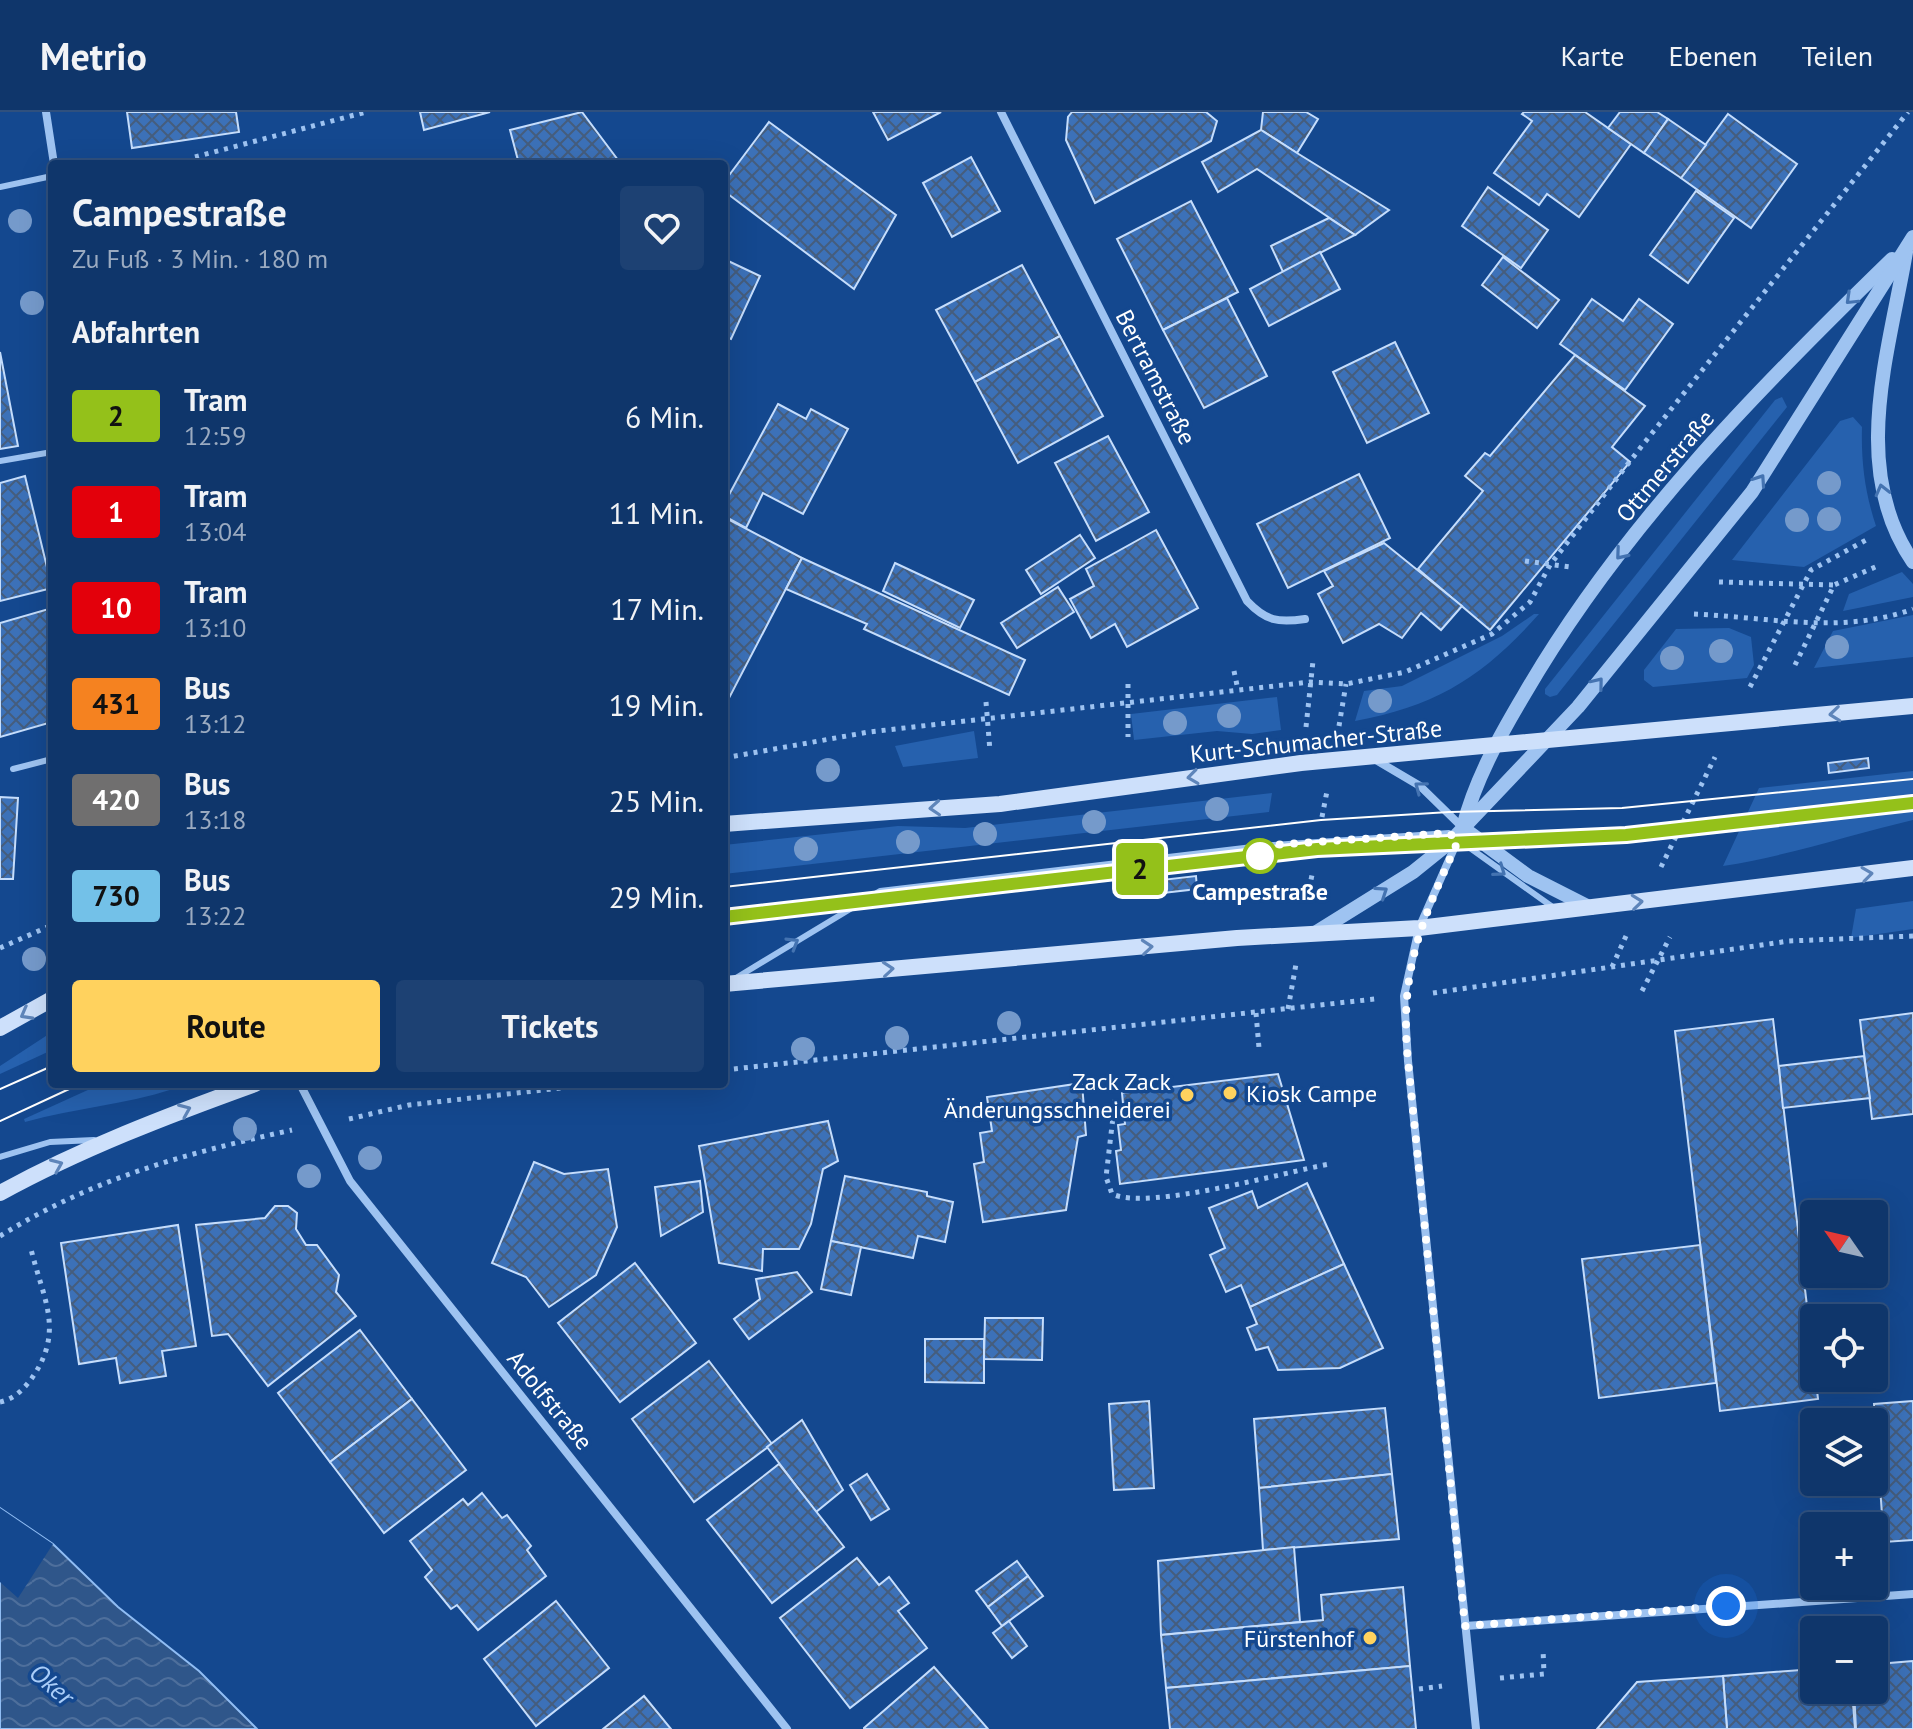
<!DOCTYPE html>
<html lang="de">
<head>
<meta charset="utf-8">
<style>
	:root { --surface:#0f366b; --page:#1d4173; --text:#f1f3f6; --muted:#9babc1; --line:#2f507e; --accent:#ffd25e }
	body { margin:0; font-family:"PT Sans",sans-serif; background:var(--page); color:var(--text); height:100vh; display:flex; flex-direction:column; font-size:30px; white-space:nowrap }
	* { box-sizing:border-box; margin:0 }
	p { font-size:26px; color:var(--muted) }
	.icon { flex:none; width:44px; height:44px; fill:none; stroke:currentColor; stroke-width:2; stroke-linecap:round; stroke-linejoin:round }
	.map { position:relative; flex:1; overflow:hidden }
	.drawer { position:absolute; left:48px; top:48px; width:680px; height:928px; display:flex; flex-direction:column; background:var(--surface); border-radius:8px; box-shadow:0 8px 32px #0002,0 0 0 2px var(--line) }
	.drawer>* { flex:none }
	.badge { padding:0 16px; border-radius:6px; font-size:28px; line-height:52px }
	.needle { width:52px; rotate:304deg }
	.tools { position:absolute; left:1800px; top:1088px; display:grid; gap:16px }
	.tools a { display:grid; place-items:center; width:88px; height:88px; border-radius:8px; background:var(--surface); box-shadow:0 8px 32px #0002,0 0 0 2px var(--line); font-size:40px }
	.you { position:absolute; width:40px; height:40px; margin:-20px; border:6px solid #fff; border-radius:50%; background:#1a73e8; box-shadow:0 0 0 12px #1a73e833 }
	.map>.badge { position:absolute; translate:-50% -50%; box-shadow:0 0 0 4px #fff }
	h2 { padding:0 24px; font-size:30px; line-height:72px }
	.round { display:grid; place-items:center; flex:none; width:84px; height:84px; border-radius:8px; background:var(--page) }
	.summary { display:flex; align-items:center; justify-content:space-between; height:136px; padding:0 24px }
	h1 { font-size:38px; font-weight:600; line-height:60px }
	.button { display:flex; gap:16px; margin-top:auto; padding:16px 24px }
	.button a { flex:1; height:92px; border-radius:8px; background:var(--accent); color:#111; font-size:32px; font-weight:600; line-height:92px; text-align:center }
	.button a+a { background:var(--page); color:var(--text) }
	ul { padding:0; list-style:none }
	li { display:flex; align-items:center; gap:24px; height:96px; padding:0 24px }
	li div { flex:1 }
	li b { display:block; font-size:30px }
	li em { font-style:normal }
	li .badge { min-width:88px; font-weight:700; text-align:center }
	header { display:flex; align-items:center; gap:48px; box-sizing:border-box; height:112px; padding:0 40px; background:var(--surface); border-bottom:2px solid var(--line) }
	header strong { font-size:38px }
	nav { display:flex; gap:44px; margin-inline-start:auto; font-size:28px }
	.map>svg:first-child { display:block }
	.green { fill:#2661ae }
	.water { fill:url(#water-waves); stroke:#90bdf4; stroke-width:2 }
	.pier { fill:#14488f }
	.building { fill:url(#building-cross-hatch); stroke:#c5ddfc; stroke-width:2 }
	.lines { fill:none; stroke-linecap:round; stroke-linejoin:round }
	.path { stroke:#9ec3f1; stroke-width:5; stroke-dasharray:4 6; stroke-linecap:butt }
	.service { stroke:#9ec3f1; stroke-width:6 }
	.minor { stroke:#9ec3f1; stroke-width:8 }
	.tertiary { stroke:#9ec3f1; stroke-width:14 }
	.secondary { stroke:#cde0fb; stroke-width:16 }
	.tram { stroke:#fff; stroke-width:2 }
	.tree { fill:#759acb }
	.oneway { stroke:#4473b1 }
	.oneway2 { stroke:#5e85ba }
	.line-casing { stroke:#fff; stroke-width:18 }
	.line { stroke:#94c11a; stroke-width:12 }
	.walk { stroke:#fff; stroke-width:8; stroke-dasharray:0 14.4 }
	.stop-dot { fill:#fff; stroke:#94c11a; stroke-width:4 }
	.poi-dot { fill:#ffd25e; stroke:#14488f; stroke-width:3 }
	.labels { text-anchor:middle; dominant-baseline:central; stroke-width:7; stroke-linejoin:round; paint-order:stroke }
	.street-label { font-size:24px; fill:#fff; stroke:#14488f }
	.stop-label { font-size:24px; font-weight:bold; fill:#fff; stroke:#14488f }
	.poi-label { font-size:24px; fill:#fff; stroke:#14488f; text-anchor:end }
	.water-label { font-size:26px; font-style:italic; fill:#aacdf8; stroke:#14488f }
</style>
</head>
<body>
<header>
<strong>Metrio</strong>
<nav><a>Karte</a><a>Ebenen</a><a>Teilen</a></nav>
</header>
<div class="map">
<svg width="1913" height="1617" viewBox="0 0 1913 1617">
	<defs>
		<pattern id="water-waves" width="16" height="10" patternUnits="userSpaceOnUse" patternTransform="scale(2)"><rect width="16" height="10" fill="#2f568a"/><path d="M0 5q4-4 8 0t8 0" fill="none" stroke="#4e6f9c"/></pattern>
		<pattern id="building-cross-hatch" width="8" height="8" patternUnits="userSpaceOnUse" patternTransform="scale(2)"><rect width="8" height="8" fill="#3c71b8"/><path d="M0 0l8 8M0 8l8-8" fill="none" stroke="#455d7d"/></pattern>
	</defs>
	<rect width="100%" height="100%" fill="#14488f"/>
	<g class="green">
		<polygon points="1782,285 1787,295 1557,583 1550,585 1545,582 1545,577 1775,288"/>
		<path d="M1853 305 1862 315C1861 350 1865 381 1876 414L1804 455 1732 448 1840 309Z"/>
		<polygon points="1902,460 1913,472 1913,485 1843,499 1849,482"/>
		<path d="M1534 502H1539C1484 564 1437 594 1355 609L1364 579 1402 574 1502 524Z"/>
		<polygon points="1913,503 1913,545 1814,556 1833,519"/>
		<polygon points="1729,516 1751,525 1754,553 1747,566 1653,575 1644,568 1644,558 1676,517"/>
		<polygon points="1277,585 1281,618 1252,622 1217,619 1134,628 1131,602"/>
		<polygon points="974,619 978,646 903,655 895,634"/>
		<path d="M1913 659V708C1849 723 1788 744 1723 754L1759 676Z"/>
		<polygon points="1272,681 1269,700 724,762 724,733 898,714 965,716"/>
		<polygon points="1913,789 1913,817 1851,826 1856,797"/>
		<polygon points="52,920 52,938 0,962 0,954"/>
		<path d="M101 972H171L173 977C124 993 74 996 25 1010L24 1007Z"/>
	</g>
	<polygon class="water" points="0,1396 53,1432 118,1495 199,1559 257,1617 0,1617"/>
	<polygon class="pier" points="0,1396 53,1432 18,1486 0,1470"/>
	<g class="building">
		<polygon points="127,0 236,0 239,20 132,36"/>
		<polygon points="420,0 490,0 424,18"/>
		<polygon points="582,0 621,52 519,52 510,18"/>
		<polygon points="873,0 941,0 888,28"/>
		<polygon points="1072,0 1206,0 1217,9 1211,29 1095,91 1066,28 1068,5"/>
		<polygon points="1263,0 1306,0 1318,7 1297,41 1261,18"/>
		<polygon points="1524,0 1585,0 1631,32 1579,105 1547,82 1539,93 1494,61 1532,9 1522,2"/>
		<polygon points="1620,0 1657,0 1668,7 1644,41 1608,16"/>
		<polygon points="1728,2 1797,52 1751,116 1681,66"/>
		<polygon points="1668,7 1706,33 1681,66 1644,41"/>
		<polygon points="769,10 896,103 854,177 724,79 724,70"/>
		<polygon points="1261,18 1297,41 1389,98 1355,123 1257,57 1218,80 1202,50"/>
		<polygon points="971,45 1000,99 952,125 923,71"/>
		<polygon points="1488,75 1548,118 1521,156 1462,114"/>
		<polygon points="1696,79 1734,106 1688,171 1650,143"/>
		<polygon points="1191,89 1238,180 1163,218 1117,127"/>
		<polygon points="1329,106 1355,123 1283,160 1271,134"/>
		<polygon points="1320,140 1340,177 1269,214 1250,177"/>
		<polygon points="1503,145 1559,188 1537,216 1482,173"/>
		<polygon points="724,147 760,164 731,227 724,224"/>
		<polygon points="1022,153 1060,224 975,270 936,198"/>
		<polygon points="1227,186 1267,264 1204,296 1163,218"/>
		<polygon points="1592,187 1623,209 1639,187 1673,212 1625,278 1560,232"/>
		<polygon points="1060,224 1103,304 1018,351 975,270"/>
		<polygon points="1395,230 1429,301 1367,331 1333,260"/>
		<polygon points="0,240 18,334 0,337"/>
		<polygon points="1575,243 1645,294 1612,335 1630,350 1490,518 1418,457 1483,379 1465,364 1485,341 1490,344"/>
		<polygon points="778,292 806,307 811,297 848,317 803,402 763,381 746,416 724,404 724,392"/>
		<polygon points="1108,324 1149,400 1096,429 1055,351"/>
		<polygon points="1359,362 1390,426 1288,476 1257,412"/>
		<polygon points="25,364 52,476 0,489 0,371"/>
		<polygon points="724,405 802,446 728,588 724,586"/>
		<polygon points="1156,418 1198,496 1127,535 1115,512 1091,526 1070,487 1094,474 1086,457"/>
		<polygon points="1080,423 1095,446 1041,482 1026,458"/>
		<polygon points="1384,431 1462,494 1441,518 1421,501 1402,526 1379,512 1343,531 1318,482 1333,474 1324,459"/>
		<polygon points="802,446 1025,548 1009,583 864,517 867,512 786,477"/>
		<polygon points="895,451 974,488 960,516 883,479"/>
		<polygon points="1058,475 1074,500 1017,536 1001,511"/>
		<polygon points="52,496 52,610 0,625 0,511"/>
		<polygon points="1868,646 1869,656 1829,661 1828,651"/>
		<polygon points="0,685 18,686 13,767 0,767"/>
		<polygon points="1196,764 1197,777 1146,783 1144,770"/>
		<polygon points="1913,901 1913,1002 1872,1007 1860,908"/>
		<polygon points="1773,907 1818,1287 1720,1299 1675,919"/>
		<polygon points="1864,944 1870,986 1783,996 1779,954"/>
		<polygon points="1278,962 1304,1048 1120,1072 1116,1039 1121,1038 1118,1013 1125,1012 1122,981"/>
		<polygon points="1082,971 1086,1023 1078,1025 1066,1098 983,1110 974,1052 984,1050 980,1021 992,1019 987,985"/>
		<polygon points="828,1009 838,1049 823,1057 811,1112 799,1137 763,1137 762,1159 719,1151 699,1034"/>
		<polygon points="534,1050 564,1062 608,1057 617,1115 596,1163 549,1195 526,1165 492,1151"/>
		<polygon points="845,1064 927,1080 927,1084 953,1090 945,1130 918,1124 913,1146 831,1129"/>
		<polygon points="700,1069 703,1100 661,1124 655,1075"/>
		<polygon points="1307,1071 1344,1152 1250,1195 1241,1173 1226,1180 1210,1143 1225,1136 1209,1096 1252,1079 1258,1096"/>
		<polygon points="275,1094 288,1094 297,1101 296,1117 306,1133 317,1133 339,1163 336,1180 356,1204 268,1274 228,1222 212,1224 196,1113 265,1106"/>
		<polygon points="178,1113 196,1234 162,1239 166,1264 120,1271 116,1246 79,1252 61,1131"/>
		<polygon points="831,1129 861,1135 851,1183 821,1177"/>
		<polygon points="1700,1133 1716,1271 1599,1286 1582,1147"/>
		<polygon points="635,1151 696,1231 620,1290 558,1211"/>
		<polygon points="1344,1152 1383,1236 1340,1256 1278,1258 1268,1235 1256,1238 1247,1216 1257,1212 1250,1195"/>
		<polygon points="797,1160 812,1180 749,1227 734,1207 760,1187 756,1167"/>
		<polygon points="985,1206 1043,1206 1042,1248 984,1247"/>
		<polygon points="360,1218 412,1287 330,1350 278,1281"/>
		<polygon points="925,1227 984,1227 984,1271 925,1270"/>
		<polygon points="709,1249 772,1332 694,1390 632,1307"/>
		<polygon points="412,1287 466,1358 384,1421 330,1350"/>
		<polygon points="1149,1289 1154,1376 1114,1378 1109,1292"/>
		<polygon points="1913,1289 1913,1428 1884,1430 1874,1292"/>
		<polygon points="1385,1296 1392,1362 1259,1376 1254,1307"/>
		<polygon points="802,1308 843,1378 816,1400 767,1335"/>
		<polygon points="779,1352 844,1435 772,1491 707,1408"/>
		<polygon points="867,1362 889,1397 871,1408 850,1373"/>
		<polygon points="1392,1362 1399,1427 1263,1438 1259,1376"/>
		<polygon points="482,1381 502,1406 507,1403 531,1434 527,1438 546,1464 478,1518 457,1493 451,1497 425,1465 432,1458 410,1429 463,1387 468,1393"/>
		<polygon points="1294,1435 1300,1510 1161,1523 1158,1449"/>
		<polygon points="857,1446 879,1473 889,1465 909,1491 898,1499 927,1536 850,1596 780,1506"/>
		<polygon points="1017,1449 1028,1464 988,1495 976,1479"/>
		<polygon points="1028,1464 1043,1484 1002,1514 988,1495"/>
		<polygon points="1403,1475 1410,1554 1166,1576 1161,1523 1323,1508 1321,1483"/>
		<polygon points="556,1489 609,1556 536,1614 484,1547"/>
		<polygon points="1009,1509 1027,1534 1012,1546 993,1521"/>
		<polygon points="1913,1549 1913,1617 1856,1617 1854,1578 1874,1578 1874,1567 1879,1567 1878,1552"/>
		<polygon points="1410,1554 1416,1617 1170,1617 1166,1576"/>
		<polygon points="934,1555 988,1617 864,1617 864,1616"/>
		<polygon points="1814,1557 1814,1578 1852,1578 1855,1617 1727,1617 1723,1564"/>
		<polygon points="1723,1564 1727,1617 1597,1617 1637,1570"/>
		<polygon points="644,1584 671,1617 603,1617"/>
	</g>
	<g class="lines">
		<g class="path">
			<polyline points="195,45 366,0"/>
			<polyline points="1525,449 1570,455"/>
			<polyline points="1719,470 1834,473"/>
			<path d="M1694 502C1767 505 1842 523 1913 497"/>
			<polyline points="1795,553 1834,473 1880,453"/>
			<polyline points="1234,559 1238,578"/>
			<polyline points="1128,572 1128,625"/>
			<polyline points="1750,575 1811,458 1868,427"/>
			<polyline points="986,590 990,639"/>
			<polyline points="1339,614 1346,572"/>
			<polyline points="1306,615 1313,549"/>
			<polyline points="724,646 869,620 1310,570 1346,572 1405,560 1492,522 1530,490 1550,453 1641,335 1908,0"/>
			<polyline points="1322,705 1327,679"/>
			<polyline points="1661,755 1715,645"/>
			<polyline points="1307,787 1313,758"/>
			<polyline points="0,836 52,813"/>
			<polyline points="1612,855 1626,824"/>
			<polyline points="1642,879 1670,825"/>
			<polyline points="1433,881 1789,829 1913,824"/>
			<polyline points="1288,897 1296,852"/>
			<polyline points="1256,901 1259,936"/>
			<polyline points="724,958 1375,887"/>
			<path d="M1115 988 1106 1065 1112 1082C1149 1099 1284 1060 1330 1052"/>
			<polyline points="349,1007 409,993 597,972"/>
			<path d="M0 1124C96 1065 184 1042 292 1018"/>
			<path d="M0 1290C15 1287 26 1275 34 1263 64 1217 43 1187 31 1137"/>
			<polyline points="1500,1566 1544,1562 1543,1537"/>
			<polyline points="1419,1577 1442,1574"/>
		</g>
		<g class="service">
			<polyline points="163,52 170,51"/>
			<polyline points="0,75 52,64"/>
			<polyline points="0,349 52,340"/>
			<polyline points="13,657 52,647"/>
			<polyline points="736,866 880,779 1261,734 1449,721 1554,796"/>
			<polyline points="0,1045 50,1030 94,1028"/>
		</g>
		<g class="minor">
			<polyline points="46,0 54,52"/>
			<path d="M1001 0 1247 489C1266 509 1278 511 1305 507"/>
			<polyline points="1376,648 1420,674 1463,716 1419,816 1404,884 1408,949 1476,1617"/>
			<polyline points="300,972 350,1069 787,1617"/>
			<polyline points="1465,1514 1913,1482"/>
		</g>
		<g class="tertiary">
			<path d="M1906 140C1889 241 1849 357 1913 450"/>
			<path d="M1463 715C1475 668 1499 625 1524 583 1620 417 1756 279 1892 147"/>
			<polyline points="1463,716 1528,764 1591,796"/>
			<polyline points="1315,821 1413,760 1449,731 1578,595 1752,380 1913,125"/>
		</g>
		<g class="secondary">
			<polyline points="724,712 1000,692 1301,651 1913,594"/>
			<polyline points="724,872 1237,826 1419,816 1913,756"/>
			<polyline points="0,916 52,887"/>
			<path d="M0 1081C80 1037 169 1003 255 972"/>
		</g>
		<g class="tram">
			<polyline points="724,775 1321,708 1449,700 1622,696 1913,667"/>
			<polyline points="724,805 1317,737 1626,723 1913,691"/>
			<polyline points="0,977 52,954"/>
			<polyline points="0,1009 80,972"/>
		</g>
	</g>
	<g class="tree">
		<circle cx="20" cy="109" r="12"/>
		<circle cx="32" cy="191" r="12"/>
		<circle cx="1829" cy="371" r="12"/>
		<circle cx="1829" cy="407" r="12"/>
		<circle cx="1797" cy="408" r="12"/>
		<circle cx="1837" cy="535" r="12"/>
		<circle cx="1721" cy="539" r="12"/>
		<circle cx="1672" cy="546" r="12"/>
		<circle cx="1380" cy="589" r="12"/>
		<circle cx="1229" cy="604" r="12"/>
		<circle cx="1175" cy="611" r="12"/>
		<circle cx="828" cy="658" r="12"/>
		<circle cx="1217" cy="697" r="12"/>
		<circle cx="1094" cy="710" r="12"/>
		<circle cx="985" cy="722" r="12"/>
		<circle cx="908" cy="730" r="12"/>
		<circle cx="806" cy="737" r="12"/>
		<circle cx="34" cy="847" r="12"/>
		<circle cx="1009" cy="911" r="12"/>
		<circle cx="897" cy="926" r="12"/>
		<circle cx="803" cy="937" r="12"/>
		<circle cx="245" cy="1017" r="12"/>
		<circle cx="370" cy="1046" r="12"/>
		<circle cx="309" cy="1064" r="12"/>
	</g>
	<defs><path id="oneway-chevron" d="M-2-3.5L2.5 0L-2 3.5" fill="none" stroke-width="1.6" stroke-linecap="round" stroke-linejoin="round" transform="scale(2)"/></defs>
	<g class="oneway">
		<use href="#oneway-chevron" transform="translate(1851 187) rotate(136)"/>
		<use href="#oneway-chevron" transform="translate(1760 368) rotate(-56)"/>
		<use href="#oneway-chevron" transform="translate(1882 378) rotate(-104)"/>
		<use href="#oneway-chevron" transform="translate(1621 442) rotate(130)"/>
		<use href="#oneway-chevron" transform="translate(1598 571) rotate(-51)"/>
		<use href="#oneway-chevron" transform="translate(1420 675) rotate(-143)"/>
		<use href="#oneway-chevron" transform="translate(1500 759) rotate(35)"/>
		<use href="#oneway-chevron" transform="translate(1382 780) rotate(-34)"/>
		<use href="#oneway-chevron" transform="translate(793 831) rotate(-31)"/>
	</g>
	<g class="oneway2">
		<use href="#oneway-chevron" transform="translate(1835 602) rotate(174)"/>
		<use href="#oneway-chevron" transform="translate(1193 665) rotate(172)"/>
		<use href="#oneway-chevron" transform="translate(935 696) rotate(176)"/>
		<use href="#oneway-chevron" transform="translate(1867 762) rotate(-8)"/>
		<use href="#oneway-chevron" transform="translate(1637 790) rotate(-6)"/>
		<use href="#oneway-chevron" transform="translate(1147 835) rotate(-5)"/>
		<use href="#oneway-chevron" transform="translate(888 857) rotate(-5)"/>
		<use href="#oneway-chevron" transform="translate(26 902) rotate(151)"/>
		<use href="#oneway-chevron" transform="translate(185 998) rotate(-23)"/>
		<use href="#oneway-chevron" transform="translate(57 1053) rotate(-23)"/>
	</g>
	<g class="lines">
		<g class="line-casing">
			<polyline id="line" points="724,805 1317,737 1626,723 1913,691"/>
		</g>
		<use href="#line" class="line"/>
		<path class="walk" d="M1260 744 1261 734 1287 732 1449 721 1458 729C1421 810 1399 859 1408 949L1465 1514 1726 1494"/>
	</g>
	<circle class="stop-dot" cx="1260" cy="744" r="16"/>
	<g class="poi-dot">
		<circle cx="1230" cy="981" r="8"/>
		<circle cx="1187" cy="983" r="8"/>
		<circle cx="1370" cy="1526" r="8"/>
	</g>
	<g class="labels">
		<g class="street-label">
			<text transform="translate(1156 265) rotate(63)">Bertramstraße</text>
			<text transform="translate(1665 354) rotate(-50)">Ottmerstraße</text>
			<text transform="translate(1316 629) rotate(-6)">Kurt-Schumacher-Straße</text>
			<text transform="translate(550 1288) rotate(51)">Adolfstraße</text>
		</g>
		<g class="stop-label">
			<text x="1260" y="779">Campestraße</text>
		</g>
		<g class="poi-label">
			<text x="1171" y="969">Zack Zack<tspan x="1171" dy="28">Änderungsschneiderei</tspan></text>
			<text x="1246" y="981" text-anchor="start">Kiosk Campe</text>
			<text x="1354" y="1526">Fürstenhof</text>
		</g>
		<g class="water-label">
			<text transform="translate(52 1572) rotate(41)">Oker</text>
		</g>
	</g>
</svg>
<div class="tools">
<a><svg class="needle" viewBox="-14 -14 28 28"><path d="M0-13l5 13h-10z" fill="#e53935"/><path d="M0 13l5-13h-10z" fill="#9babc1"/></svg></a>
<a><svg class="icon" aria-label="locate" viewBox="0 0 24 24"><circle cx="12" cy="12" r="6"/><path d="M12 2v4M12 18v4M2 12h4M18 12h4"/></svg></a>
<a><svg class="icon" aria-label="layers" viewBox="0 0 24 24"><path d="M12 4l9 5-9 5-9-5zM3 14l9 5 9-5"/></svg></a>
<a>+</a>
<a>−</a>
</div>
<div class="you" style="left:1726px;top:1494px"></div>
<b class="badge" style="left:1140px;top:757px;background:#94c11a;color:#111">2</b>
<section class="drawer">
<div class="summary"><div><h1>Campestraße</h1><p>Zu Fuß · 3 Min. · 180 m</p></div><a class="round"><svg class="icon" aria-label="heart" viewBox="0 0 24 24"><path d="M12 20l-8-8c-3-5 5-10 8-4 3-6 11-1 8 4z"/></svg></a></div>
<h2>Abfahrten</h2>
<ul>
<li><span class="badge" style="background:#94c11a;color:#111">2</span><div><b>Tram</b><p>12:59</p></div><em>6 Min.</em></li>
<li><span class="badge" style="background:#e3000b;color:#fff">1</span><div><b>Tram</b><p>13:04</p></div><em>11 Min.</em></li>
<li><span class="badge" style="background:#e3000b;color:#fff">10</span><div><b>Tram</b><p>13:10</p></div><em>17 Min.</em></li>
<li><span class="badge" style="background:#f58220;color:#111">431</span><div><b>Bus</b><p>13:12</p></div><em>19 Min.</em></li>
<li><span class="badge" style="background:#706f6f;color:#fff">420</span><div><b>Bus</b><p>13:18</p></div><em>25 Min.</em></li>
<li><span class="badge" style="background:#73c1e8;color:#111">730</span><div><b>Bus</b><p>13:22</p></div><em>29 Min.</em></li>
</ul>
<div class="button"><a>Route</a><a>Tickets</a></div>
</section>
</div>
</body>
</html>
